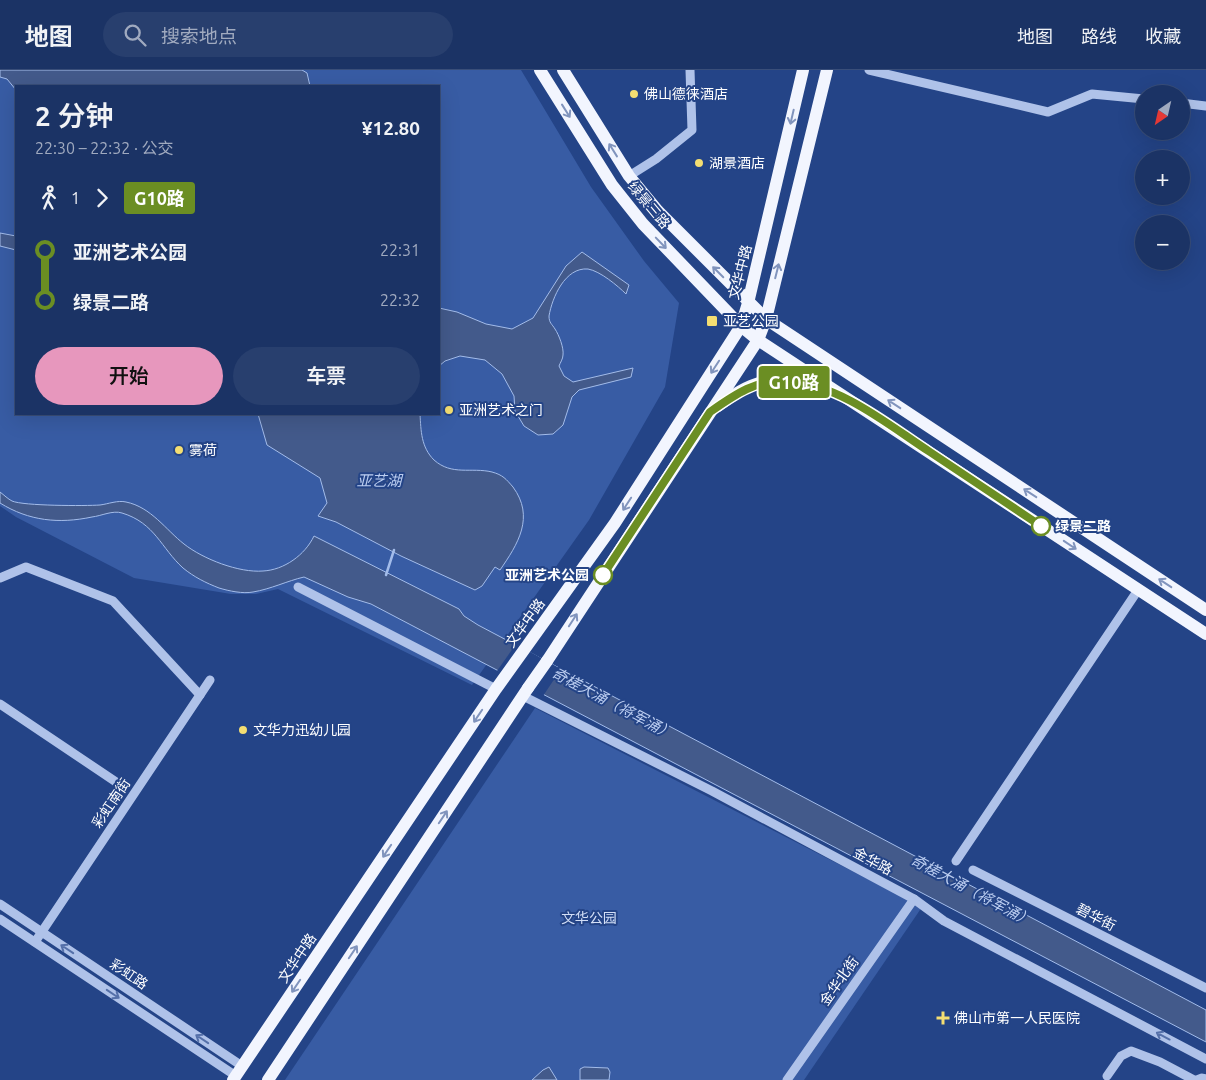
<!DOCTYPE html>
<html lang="zh">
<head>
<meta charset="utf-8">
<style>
	:root { --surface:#1b3365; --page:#283f6e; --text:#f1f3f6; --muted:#a0aabf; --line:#394e79; --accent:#e797bd }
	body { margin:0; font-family:Ubuntu,"Noto Sans SC",sans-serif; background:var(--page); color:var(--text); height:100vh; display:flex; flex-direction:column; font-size:19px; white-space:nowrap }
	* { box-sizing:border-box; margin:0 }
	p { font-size:16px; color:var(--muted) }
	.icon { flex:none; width:28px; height:28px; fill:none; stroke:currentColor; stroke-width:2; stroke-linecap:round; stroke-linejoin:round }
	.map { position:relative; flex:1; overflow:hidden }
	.side { position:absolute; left:15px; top:15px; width:425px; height:330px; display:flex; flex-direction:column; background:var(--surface); border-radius:0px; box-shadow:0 5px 20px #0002,0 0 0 1px var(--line) }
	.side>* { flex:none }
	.badge { padding:0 10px; border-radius:4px; font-size:18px; line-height:32px }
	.needle { width:32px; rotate:214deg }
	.fabs { position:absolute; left:1135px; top:15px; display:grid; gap:10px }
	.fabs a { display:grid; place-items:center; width:55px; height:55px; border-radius:50%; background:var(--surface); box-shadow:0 5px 20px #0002,0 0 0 1px var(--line); font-size:25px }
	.map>.badge { position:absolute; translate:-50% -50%; box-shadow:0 0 0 2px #fff }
	.legs { display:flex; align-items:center; gap:8px; height:55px; padding:0 20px; font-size:16px }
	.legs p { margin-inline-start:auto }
	.headline { display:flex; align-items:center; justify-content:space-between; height:85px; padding:0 20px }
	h1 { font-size:28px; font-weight:600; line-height:38px }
	.primary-button { display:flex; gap:10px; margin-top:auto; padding:10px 20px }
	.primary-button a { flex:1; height:58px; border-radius:30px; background:var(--accent); color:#111; font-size:20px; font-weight:600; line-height:58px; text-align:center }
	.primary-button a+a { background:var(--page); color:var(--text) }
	ul { padding:0 20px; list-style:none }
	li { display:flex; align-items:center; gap:18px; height:50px; font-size:19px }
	li i { display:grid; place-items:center; width:8px; height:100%; margin:0 6px; background:currentColor }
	li i::after { content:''; width:12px; height:12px; margin:-6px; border:4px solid; border-radius:50%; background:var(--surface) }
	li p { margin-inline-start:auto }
	li:first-child i { background:linear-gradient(#0000 50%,currentColor 0) }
	li:last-child i { background:linear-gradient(currentColor 50%,#0000 0) }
	header { display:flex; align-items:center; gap:30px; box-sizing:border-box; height:70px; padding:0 25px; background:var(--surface); border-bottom:1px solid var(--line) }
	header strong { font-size:24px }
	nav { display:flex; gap:28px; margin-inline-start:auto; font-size:18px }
	.search { width:350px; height:45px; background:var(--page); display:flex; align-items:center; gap:12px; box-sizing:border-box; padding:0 18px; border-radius:28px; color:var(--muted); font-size:19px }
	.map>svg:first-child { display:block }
	.green { fill:#385ca4; fill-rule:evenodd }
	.water { fill:#435a8b; stroke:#a3bcea }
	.pier { fill:#244487 }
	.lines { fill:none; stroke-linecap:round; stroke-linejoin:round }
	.stream { stroke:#a3bcea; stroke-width:2.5 }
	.minor { stroke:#afc2e9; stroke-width:9 }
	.major { stroke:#f2f5fe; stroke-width:12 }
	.major-bridge { stroke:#f2f5fe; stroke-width:12 }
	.oneway { stroke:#8194bd }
	.oneway2 { stroke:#5570a9 }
	.line-1-casing { stroke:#fff; stroke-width:11 }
	.line-1 { stroke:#6b8e23; stroke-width:8 }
	.poi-dot { fill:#f4de72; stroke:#244487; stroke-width:2 }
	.stop-1-dot { fill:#fff; stroke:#6b8e23; stroke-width:2.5 }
	.labels { text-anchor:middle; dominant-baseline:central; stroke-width:4; stroke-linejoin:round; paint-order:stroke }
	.poi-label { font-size:14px; fill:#fff; stroke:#244487; text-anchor:start }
	.street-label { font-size:14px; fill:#fff; stroke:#244487 }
	.stop-label { font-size:14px; font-weight:bold; fill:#fff; stroke:#244487; text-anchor:start }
	.park-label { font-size:14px; fill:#d3dff7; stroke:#244487 }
	.water-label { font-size:15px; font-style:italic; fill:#bbcdf0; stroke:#244487 }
</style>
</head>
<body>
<header>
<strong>地图</strong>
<div class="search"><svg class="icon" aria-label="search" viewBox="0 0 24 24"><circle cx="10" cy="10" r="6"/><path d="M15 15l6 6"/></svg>搜索地点</div>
<nav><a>地图</a><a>路线</a><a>收藏</a></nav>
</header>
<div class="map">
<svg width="1206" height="1010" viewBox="0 0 1206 1010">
	<rect width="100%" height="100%" fill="#244487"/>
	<g class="green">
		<path d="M0 0H521L591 117 644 191 679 233 665 317 589 450 472 615 278 519 256 524H231L134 508 16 447 0 436ZM16 16H439V344H16Z"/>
		<polygon points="535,638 922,837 804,1010 285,1010"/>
	</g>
	<g class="water">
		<polygon points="0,0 302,0 307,3 310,16 16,16 16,20 7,9 0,7"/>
		<polygon points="0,163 16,166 16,180 0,176"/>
		<path d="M582 182 629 215 626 224C618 216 600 201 588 199 565 197 552 228 549 246 549 253 552 254 555 259 559 265 564 278 563 285 563 289 560 293 559 296L564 306 573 312 633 298 631 307 579 320 572 327 563 355 553 364 538 365 524 356 515 341 514 326 502 304 485 290 460 286 445 291 439 296V238L457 242 486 254 512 259 533 248 566 196Z"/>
		<path d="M258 344H420C421 361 421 377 434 390 452 406 471 397 492 402 503 405 506 409 513 417 535 447 518 474 500 500L495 497 482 516 475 520 401 486 336 452 318 446 327 433 320 408 267 375Z"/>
		<path d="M0 422C4 425 8 429 12 431 23 436 86 436 100 435 108 434 118 430 126 432 151 437 166 460 184 474 203 489 239 503 263 501 284 500 305 485 314 466L459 539 464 546 478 555 1206 940V972L371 534 348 527 304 507C287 511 271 519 253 522 243 524 229 521 219 518 206 513 194 507 183 498 161 478 155 453 122 443 113 440 101 446 92 447 59 454 29 451 0 433Z"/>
		<polygon points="549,997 557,1010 532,1010 543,1000"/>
		<polygon points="584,997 608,998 610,1002 609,1010 580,1010 580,999"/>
	</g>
	<polygon class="pier" points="516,574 561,599 543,626 497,601"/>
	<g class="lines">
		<polyline class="stream" points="386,505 394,480"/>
		<g class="minor">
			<polyline points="869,0 1048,42 1092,24 1144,29"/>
			<polyline points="1181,33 1206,36"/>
			<polyline points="629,106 656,89 692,60 690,0"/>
			<polyline points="0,508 26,497 113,531 200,625"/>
			<polyline points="298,517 496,619"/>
			<polyline points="523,626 712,721 914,829 944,851 1206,989"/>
			<polyline points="0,634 122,716"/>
			<polyline points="956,791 1138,520"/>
			<polyline points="973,800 1206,918"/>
			<polyline points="0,834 242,996"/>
			<polyline points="0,849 236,1006"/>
			<polyline points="35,872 210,610"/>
			<polyline points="1107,1006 1121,986 1131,981 1160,992 1194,1010"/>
			<polyline points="787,1010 914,829"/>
			<polyline points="1197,1010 1202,1008 1206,1009"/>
		</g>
		<g class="major">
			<polyline points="540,0 612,115 643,154 741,256 758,270 1206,564"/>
			<polyline points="563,0 629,106 658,141 766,249 1206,540"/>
			<path d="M718 336C730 327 744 317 759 313 780 307 807 312 828 321"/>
			<polyline points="547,591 758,270 766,249 827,0"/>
			<polyline points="233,1010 496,619 615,453 741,256 748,233 803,0"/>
			<polyline points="268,1010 528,618"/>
		</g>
		<polyline class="major-bridge" points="528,618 547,591"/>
	</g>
	<defs><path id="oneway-shaft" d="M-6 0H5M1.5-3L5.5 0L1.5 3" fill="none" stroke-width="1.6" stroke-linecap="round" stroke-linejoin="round" transform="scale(1.25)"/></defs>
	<g class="oneway">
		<use href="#oneway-shaft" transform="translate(566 41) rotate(58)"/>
		<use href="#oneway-shaft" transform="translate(792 47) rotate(103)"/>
		<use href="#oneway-shaft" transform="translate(613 80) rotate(-122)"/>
		<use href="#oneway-shaft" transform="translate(661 173) rotate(46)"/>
		<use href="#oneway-shaft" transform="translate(777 201) rotate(-76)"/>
		<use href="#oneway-shaft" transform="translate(718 202) rotate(-135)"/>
		<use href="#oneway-shaft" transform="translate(715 297) rotate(123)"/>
		<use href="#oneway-shaft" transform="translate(894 334) rotate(-147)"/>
		<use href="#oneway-shaft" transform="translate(1030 423) rotate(-147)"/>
		<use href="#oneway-shaft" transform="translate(627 434) rotate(123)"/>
		<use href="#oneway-shaft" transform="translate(1070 475) rotate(34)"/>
		<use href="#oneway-shaft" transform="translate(1165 513) rotate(-147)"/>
		<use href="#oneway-shaft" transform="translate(573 550) rotate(-57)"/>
		<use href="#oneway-shaft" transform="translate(478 646) rotate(124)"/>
		<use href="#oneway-shaft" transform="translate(443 747) rotate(-56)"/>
		<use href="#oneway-shaft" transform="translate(387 781) rotate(124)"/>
		<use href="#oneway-shaft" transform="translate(353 882) rotate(-56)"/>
		<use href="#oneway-shaft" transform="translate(296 916) rotate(124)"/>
	</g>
	<g class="oneway2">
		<use href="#oneway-shaft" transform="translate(67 879) rotate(-146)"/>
		<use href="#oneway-shaft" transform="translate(113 924) rotate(34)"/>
		<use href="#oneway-shaft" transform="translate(1163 966) rotate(-152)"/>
		<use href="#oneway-shaft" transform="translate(202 969) rotate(-146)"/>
	</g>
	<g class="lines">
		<g class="line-1-casing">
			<path id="line-1" d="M603 505 710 342C734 325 758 308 789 311 842 316 887 354 930 382 967 407 1004 431 1041 456"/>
		</g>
		<use href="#line-1" class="line-1"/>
	</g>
	<g class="poi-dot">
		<circle cx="634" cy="24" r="5"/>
		<circle cx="699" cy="93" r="5"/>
		<rect x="706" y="245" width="12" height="12" rx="2.5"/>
		<circle cx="449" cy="340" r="5"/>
		<circle cx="179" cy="380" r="5"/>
		<circle cx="243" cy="660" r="5"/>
		<path d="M940.5 940.5h5v5h5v5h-5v5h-5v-5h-5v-5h5z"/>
	</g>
	<g class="stop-1-dot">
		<circle cx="1041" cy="456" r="9"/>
		<circle cx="603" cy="505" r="9"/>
	</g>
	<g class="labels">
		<g class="poi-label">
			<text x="644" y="24">佛山德徕酒店</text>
			<text x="709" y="93">湖景酒店</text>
			<text x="723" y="251">亚艺公园</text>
			<text x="459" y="340">亚洲艺术之门</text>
			<text x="189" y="380">雾荷</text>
			<text x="253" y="660">文华力迅幼儿园</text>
			<text x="954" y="948">佛山市第一人民医院</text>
		</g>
		<g class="street-label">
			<text transform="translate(649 135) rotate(50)">绿景三路</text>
			<text transform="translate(740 202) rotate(-76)">文华中路</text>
			<text transform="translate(525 553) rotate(-54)">文华中路</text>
			<text transform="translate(111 733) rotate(-56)">彩虹南街</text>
			<text transform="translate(873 791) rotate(28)">金华路</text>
			<text transform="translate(1096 847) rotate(27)">碧华街</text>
			<text transform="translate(297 888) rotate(-56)">文华中路</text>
			<text transform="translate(129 904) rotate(34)">彩虹路</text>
			<text transform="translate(839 911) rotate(-55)">金华北街</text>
		</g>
		<g class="stop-label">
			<text x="1055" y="456">绿景二路</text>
			<text x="589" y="505" text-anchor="end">亚洲艺术公园</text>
		</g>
		<g class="park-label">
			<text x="589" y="848">文华公园</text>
		</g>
		<g class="water-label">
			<text x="379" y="410">亚艺湖</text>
			<text transform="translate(613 633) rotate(28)">奇槎大涌（将军涌）</text>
			<text transform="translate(972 820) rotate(28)">奇槎大涌（将军涌）</text>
		</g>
	</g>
</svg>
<div class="fabs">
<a><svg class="needle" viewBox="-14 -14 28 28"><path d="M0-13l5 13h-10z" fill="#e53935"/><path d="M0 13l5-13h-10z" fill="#a0aabf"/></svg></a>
<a>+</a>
<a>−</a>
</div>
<b class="badge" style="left:794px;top:312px;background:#6b8e23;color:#fff">G10路</b>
<section class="side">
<div class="headline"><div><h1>2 分钟</h1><p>22:30 – 22:32 · 公交</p></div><b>¥12.80</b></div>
<div class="legs"><svg class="icon" aria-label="walk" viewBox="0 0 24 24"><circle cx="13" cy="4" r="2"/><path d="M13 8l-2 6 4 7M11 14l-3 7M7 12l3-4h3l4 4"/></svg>1<svg class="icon" aria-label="forward" viewBox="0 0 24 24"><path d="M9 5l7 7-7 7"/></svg><b class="badge" style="background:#6b8e23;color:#fff">G10路</b></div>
<ul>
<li><i style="color:#6b8e23"></i><b>亚洲艺术公园</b><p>22:31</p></li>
<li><i style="color:#6b8e23"></i><b>绿景二路</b><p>22:32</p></li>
</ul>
<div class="primary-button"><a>开始</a><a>车票</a></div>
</section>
</div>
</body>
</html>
